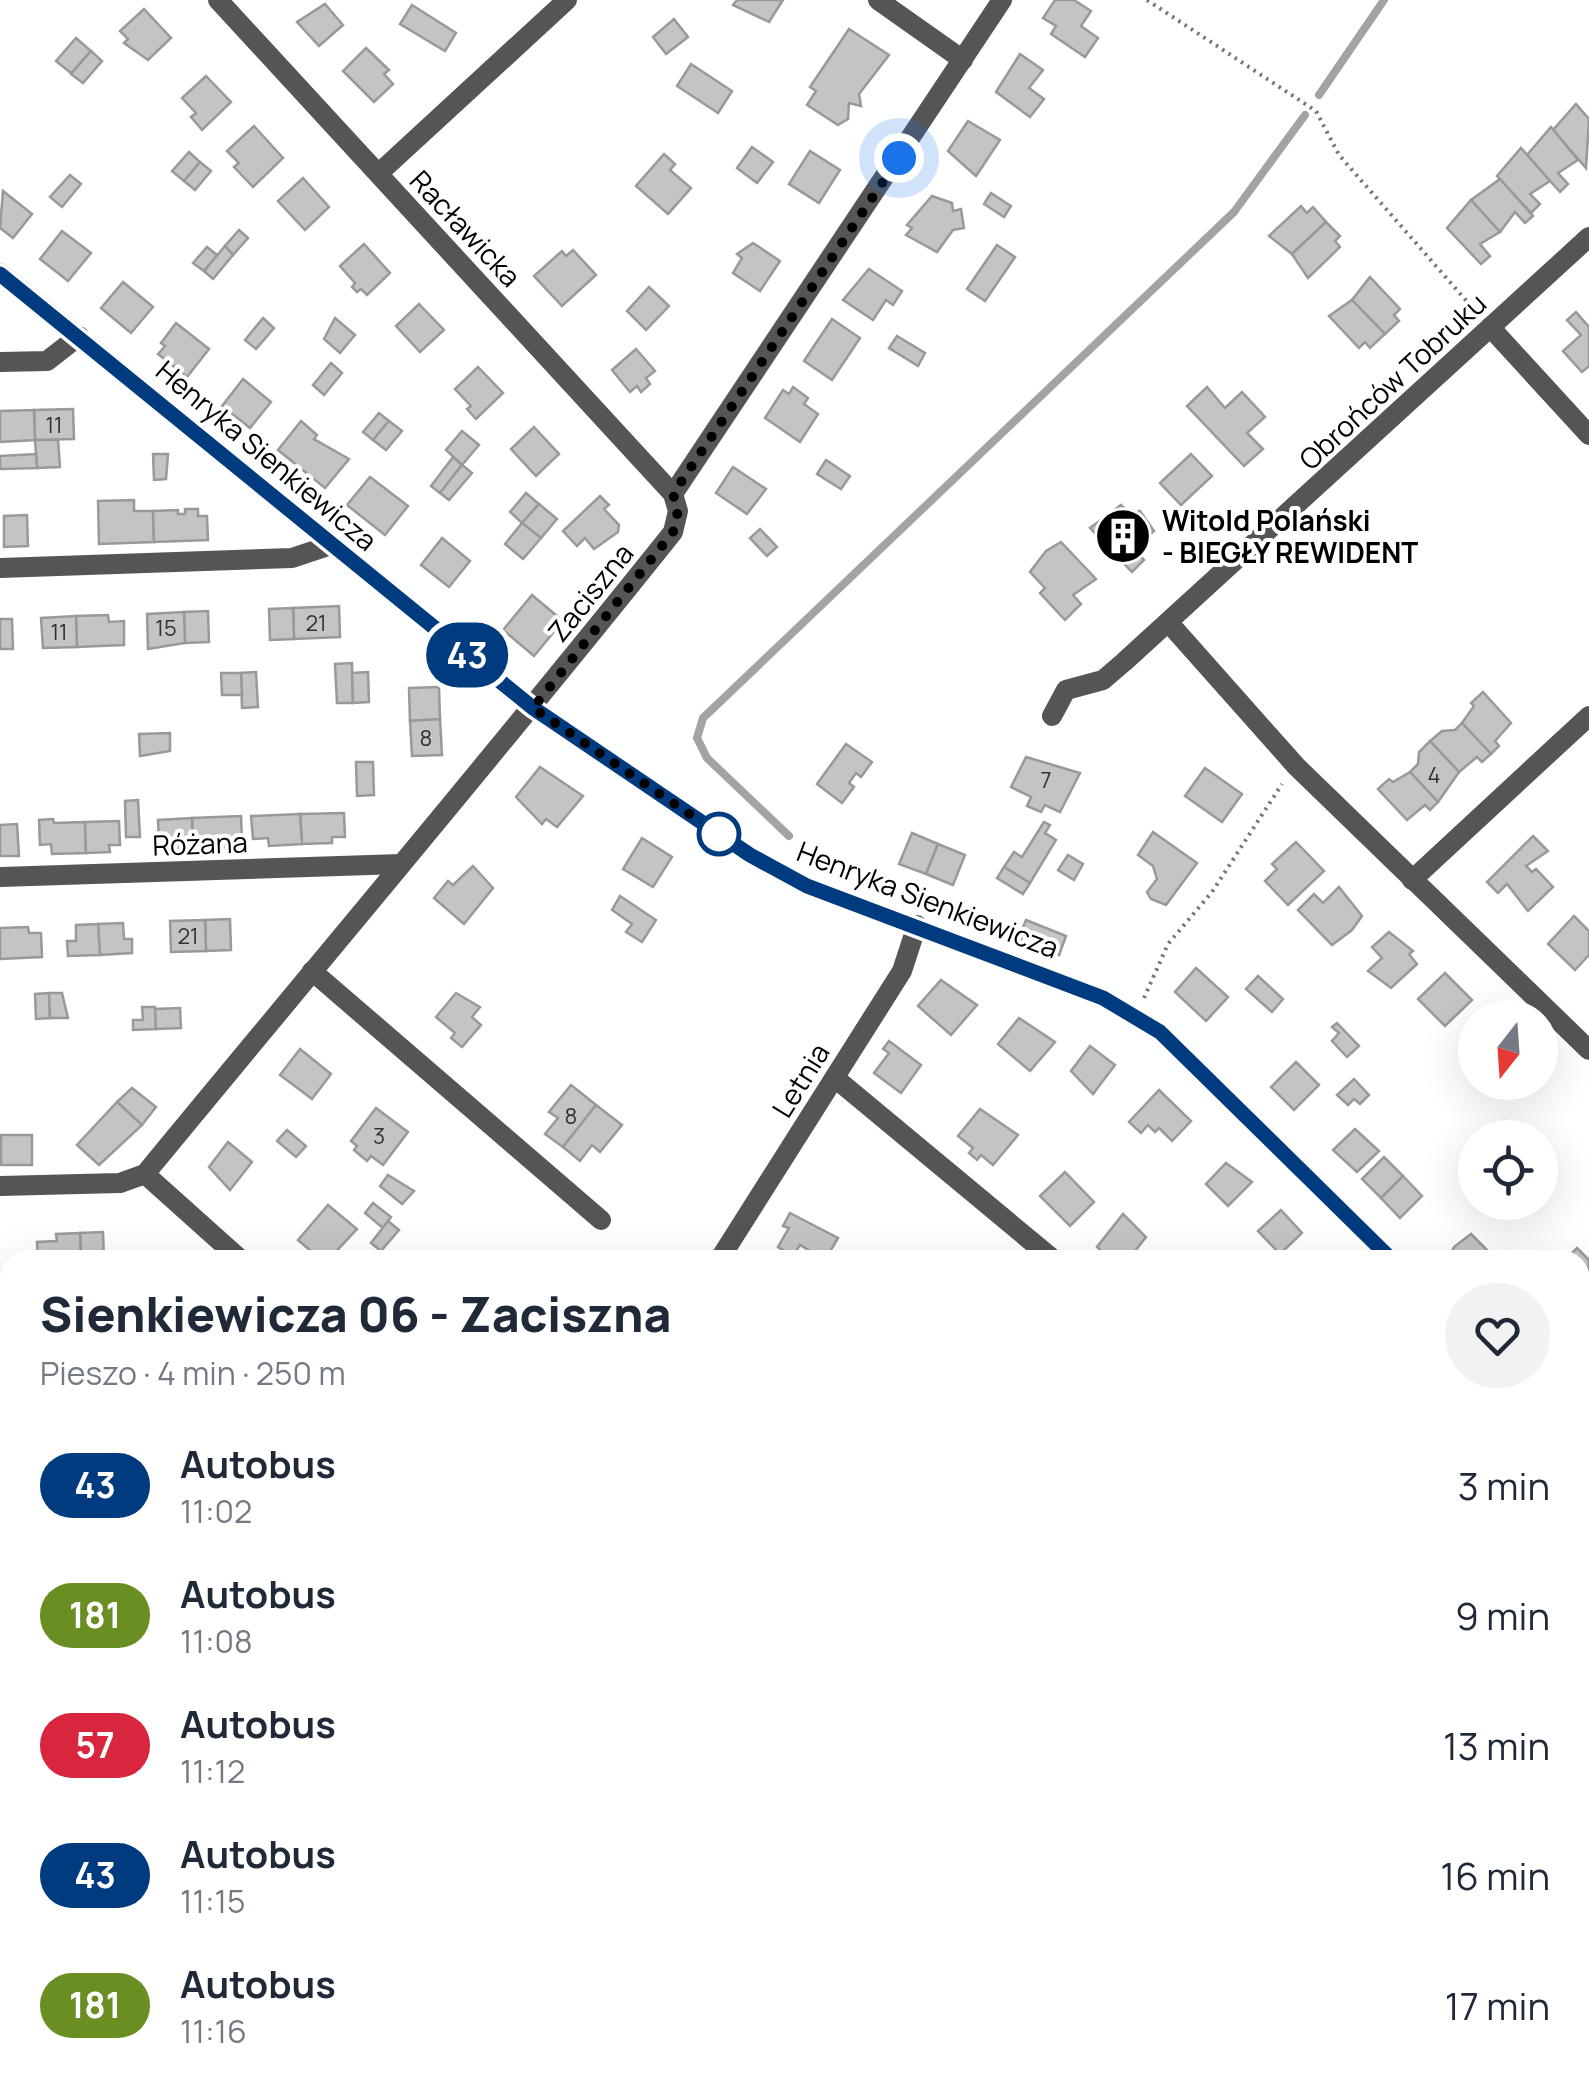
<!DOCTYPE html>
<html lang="pl">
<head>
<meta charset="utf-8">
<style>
	:root { --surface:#fff; --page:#f2f2f3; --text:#1f2937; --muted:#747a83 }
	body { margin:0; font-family:Manrope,sans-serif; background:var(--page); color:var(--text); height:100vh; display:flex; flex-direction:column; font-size:38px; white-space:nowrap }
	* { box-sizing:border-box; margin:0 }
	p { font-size:32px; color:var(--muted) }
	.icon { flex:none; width:55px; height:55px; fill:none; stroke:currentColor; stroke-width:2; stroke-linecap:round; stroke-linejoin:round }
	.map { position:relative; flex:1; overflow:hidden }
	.panel { position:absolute; left:0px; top:1250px; width:1590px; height:842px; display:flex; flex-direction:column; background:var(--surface); border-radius:30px 30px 0 0; box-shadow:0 10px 40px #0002 }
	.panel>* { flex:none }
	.badge { padding:0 20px; border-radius:32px; font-size:35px; line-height:65px }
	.needle { width:65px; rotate:197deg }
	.controls { position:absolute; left:1458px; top:1000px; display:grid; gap:20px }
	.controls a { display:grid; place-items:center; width:100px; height:100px; border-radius:50%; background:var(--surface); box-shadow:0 10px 40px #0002; font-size:50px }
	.you { position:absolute; width:50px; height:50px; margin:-25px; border:8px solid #fff; border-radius:50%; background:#1a73e8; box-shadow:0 0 0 15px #1a73e833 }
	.map>.badge { position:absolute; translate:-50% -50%; box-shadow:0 0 0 5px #fff }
	.round { display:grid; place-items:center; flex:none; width:105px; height:105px; border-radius:52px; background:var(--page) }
	.overview { display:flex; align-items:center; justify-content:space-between; height:170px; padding:0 40px }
	h1 { font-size:48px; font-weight:800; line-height:75px }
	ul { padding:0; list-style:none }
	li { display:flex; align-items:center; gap:30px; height:130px; padding:0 40px }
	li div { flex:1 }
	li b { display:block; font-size:38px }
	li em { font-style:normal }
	li .badge { min-width:110px; font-weight:700; text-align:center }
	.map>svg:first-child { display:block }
	.green { fill:#dcdcdc }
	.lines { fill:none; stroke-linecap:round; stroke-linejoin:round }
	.stream { stroke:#a3a3a3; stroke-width:8 }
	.building { fill:#c4c4c4; stroke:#999; stroke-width:2.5 }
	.path { stroke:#777; stroke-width:4; stroke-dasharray:2.5 5; stroke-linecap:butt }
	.lane { stroke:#555; stroke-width:11 }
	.street { stroke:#555; stroke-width:20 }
	.rail { stroke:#000; stroke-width:8; stroke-dasharray:15 5 2.5 5; stroke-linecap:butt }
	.line-casing { stroke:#fff; stroke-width:22 }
	.line { stroke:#003b80; stroke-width:15 }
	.walk { stroke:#000; stroke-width:10; stroke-dasharray:0 18 }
	.stop-dot { fill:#fff; stroke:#003b80; stroke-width:5 }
	.labels { text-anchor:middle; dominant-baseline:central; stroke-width:8; stroke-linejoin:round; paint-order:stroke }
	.number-label { font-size:22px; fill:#313131 }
	.street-label { font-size:28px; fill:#000; stroke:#fff }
	.poi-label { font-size:28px; font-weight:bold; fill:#000; stroke:#fff; text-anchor:start }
</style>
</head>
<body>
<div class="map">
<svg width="1589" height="2092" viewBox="0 0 1589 2092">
	<rect width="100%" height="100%" fill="#fff"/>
	<g class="green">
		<polygon points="10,1852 10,1967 0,1963 0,1861"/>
		<polygon points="566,2083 1545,2083 1538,2092 571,2092"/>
	</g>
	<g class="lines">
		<g class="stream">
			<polyline points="1319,95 1384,0"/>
			<polyline points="789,836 707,758 697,738 703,718 1234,212 1305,115"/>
		</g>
	</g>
	<g class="building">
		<polygon points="737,0 783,0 769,22 733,5"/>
		<polygon points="1055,0 1074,0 1091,11 1081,26 1098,38 1085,57 1051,34 1056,26 1043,18"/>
		<polygon points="325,4 343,25 319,46 297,22"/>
		<polygon points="412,5 456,33 445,51 400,24"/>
		<polygon points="144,9 171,38 148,60 124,43 128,39 120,31"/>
		<polygon points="674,19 688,37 666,54 653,37"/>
		<polygon points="849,29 889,55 859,94 861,106 849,103 848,119 838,125 807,105 816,91 810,87"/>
		<polygon points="76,38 91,51 71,73 56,61"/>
		<polygon points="366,48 389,70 384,74 393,84 374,102 343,71"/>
		<polygon points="91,51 102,61 83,83 71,74"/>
		<polygon points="1020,54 1043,70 1029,88 1044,99 1030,117 996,92"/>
		<polygon points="691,64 732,91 718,113 677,86"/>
		<polygon points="206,76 231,102 202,130 191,117 196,113 182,98"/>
		<polygon points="1576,104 1589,119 1586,168 1553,130"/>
		<polygon points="968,121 1000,140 976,176 948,151"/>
		<polygon points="254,126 283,158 253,187 234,167 239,163 227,151"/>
		<polygon points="1551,127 1578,160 1558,173 1568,184 1560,192 1527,155"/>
		<polygon points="752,147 773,162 757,183 737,168"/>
		<polygon points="1521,148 1550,181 1530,194 1540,204 1531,213 1497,176"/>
		<polygon points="810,151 840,170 819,203 789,184"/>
		<polygon points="189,152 200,162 184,181 172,171"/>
		<polygon points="664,154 675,164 670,170 691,188 668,214 636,186"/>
		<polygon points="200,162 211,171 195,190 184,181"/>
		<polygon points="70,175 81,184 62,207 50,197"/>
		<polygon points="303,178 329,207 305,230 278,201"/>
		<polygon points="1500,179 1533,216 1525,223 1515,212 1500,232 1471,200"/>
		<polygon points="3,191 32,214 13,238 0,228"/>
		<polygon points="991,193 1011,206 1004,217 984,204"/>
		<polygon points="932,196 952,203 953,211 961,209 964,228 953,230 937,252 906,235 912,228 907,225"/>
		<polygon points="1471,200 1500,232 1480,244 1490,256 1481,264 1447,228"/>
		<polygon points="1301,206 1307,213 1313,207 1326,222 1292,254 1269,236"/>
		<polygon points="1326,222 1340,236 1335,241 1340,247 1308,278 1292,254"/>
		<polygon points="239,230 248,238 233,255 225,246"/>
		<polygon points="62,231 91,253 68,281 40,259"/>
		<polygon points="753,243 780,261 760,291 733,273 742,258 737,254"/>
		<polygon points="364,244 390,273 367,295 361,289 357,292 352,287 355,283 340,266"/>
		<polygon points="997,245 1015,257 985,301 967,289"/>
		<polygon points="225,246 233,255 213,279 204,271"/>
		<polygon points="207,247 217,255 204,271 193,263"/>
		<polygon points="573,250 596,275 562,306 534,276 562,251 566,256"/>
		<polygon points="869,269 902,291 893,305 886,300 873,320 843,300"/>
		<polygon points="1370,277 1400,309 1394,315 1399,321 1385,334 1352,300"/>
		<polygon points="123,282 153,307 131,333 101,308"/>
		<polygon points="649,287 669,306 646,330 627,311"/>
		<polygon points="1352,300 1385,334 1370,348 1365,342 1359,348 1329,316"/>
		<polygon points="419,304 444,330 420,352 396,326"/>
		<polygon points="1576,312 1589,327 1589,366 1582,372 1563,351 1581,335 1567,320"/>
		<polygon points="263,318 274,328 256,349 245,340"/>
		<polygon points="335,318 355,335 340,353 324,339"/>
		<polygon points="832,319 860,338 832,380 804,361"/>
		<polygon points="176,323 209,349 187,377 158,354 165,346 161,343"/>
		<polygon points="897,336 925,353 918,366 889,348"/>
		<polygon points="636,349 655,371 646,378 650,384 641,392 637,386 630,392 612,370"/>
		<polygon points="331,363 342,373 324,395 313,385"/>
		<polygon points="478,367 503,393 476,419 467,409 471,406 455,389"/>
		<polygon points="243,379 271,402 250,428 222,406"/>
		<polygon points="793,387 808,398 804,404 818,414 800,442 765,418 783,390 789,394"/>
		<polygon points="1207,387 1225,408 1242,392 1265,417 1247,433 1263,449 1244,466 1187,406"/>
		<polygon points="73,409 74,439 35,440 34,410"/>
		<polygon points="34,410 35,440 0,442 0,411"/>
		<polygon points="379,413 389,421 373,440 363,432"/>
		<polygon points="301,421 317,435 314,439 349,459 325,488 278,450"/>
		<polygon points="389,421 402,431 386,450 373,440"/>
		<polygon points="534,427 559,454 536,476 511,449"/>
		<polygon points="462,431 479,445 462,465 446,450"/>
		<polygon points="35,440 58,440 60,467 37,468"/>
		<polygon points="36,454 37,468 0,469 0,456"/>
		<polygon points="153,454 168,454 166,479 154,480"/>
		<polygon points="1191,454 1212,476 1181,505 1160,483"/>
		<polygon points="453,457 462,465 440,493 431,486"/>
		<polygon points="826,460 850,476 841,489 817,474"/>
		<polygon points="462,465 472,473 449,500 440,493"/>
		<polygon points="733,467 766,489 747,514 716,493"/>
		<polygon points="370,477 408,506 385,535 347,505"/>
		<polygon points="526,493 539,504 522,523 510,512"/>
		<polygon points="600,496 609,505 604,509 619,525 618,532 594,549 585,538 577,546 563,531"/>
		<polygon points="134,500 134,511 153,511 154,542 99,544 98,501"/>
		<polygon points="539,504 557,519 541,538 522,523"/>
		<polygon points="1121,505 1130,514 1140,511 1154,531 1133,548 1144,560 1132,572 1090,528"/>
		<polygon points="185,509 198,509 198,516 207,516 208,540 154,542 153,511 178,510 178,514 185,514"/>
		<polygon points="27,515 28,546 4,547 4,516"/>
		<polygon points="522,523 541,538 523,559 505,544"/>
		<polygon points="760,529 777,547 767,556 750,538"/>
		<polygon points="442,538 470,561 449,587 421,565"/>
		<polygon points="1061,542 1096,579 1073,595 1081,604 1065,620 1040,593 1045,588 1030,572 1046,551"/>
		<polygon points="532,595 563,621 534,656 503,630"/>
		<polygon points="339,606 340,637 294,639 293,608"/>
		<polygon points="293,608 294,639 270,640 269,609"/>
		<polygon points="208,611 209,642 185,643 184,612"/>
		<polygon points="184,612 185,643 148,649 147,614"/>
		<polygon points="108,615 109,622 124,621 124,645 77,647 76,616"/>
		<polygon points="76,616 77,647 43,648 41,618"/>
		<polygon points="0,619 12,619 13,649 0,649"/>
		<polygon points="352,663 353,703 337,703 335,664"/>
		<polygon points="256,672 258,707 242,708 241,673"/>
		<polygon points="368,672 369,702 353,703 352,673"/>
		<polygon points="221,673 241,673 242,695 222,695"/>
		<polygon points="439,687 440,719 410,721 409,688"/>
		<polygon points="1483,692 1511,723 1495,741 1499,746 1491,754 1462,723 1474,706 1471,703"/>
		<polygon points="440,719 442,755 412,756 410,721"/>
		<polygon points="1462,723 1491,754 1482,762 1477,757 1459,772 1430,741 1442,731 1455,730"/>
		<polygon points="170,733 170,751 140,756 139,734"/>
		<polygon points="1430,741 1459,772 1438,802 1410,772 1418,764 1419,752"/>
		<polygon points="846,744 872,762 861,777 856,773 849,783 854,787 842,803 817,784"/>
		<polygon points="1026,757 1080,773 1060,812 1045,805 1041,812 1027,806 1031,797 1011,787"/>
		<polygon points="356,762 373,762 374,795 357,796"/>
		<polygon points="540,767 583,796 557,827 546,819 542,824 516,797"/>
		<polygon points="1205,768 1242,794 1222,822 1185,796"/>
		<polygon points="1410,772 1438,802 1430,810 1425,805 1407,820 1378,789 1389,779 1393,782"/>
		<polygon points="138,800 140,837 126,837 125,801"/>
		<polygon points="344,813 345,837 332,837 332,843 302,844 300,814"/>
		<polygon points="300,814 302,844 269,846 268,838 253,839 251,816"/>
		<polygon points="241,816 242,840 230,840 230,847 193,849 192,818"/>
		<polygon points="192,818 193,849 170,849 169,843 159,843 158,820"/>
		<polygon points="53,819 54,823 85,822 86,853 52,854 51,844 40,845 39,820"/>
		<polygon points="119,821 120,845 109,845 110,852 86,853 85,822"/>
		<polygon points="1044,822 1050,825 1045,833 1056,840 1030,883 1004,867 1014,852 1022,857"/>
		<polygon points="17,824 19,856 0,856 0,825"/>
		<polygon points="1153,832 1197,863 1166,905 1151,899 1147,892 1157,879 1153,866 1138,855"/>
		<polygon points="912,833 938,844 926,874 899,864"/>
		<polygon points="1533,836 1548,851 1526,866 1532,872 1536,869 1553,887 1528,911 1507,884 1498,893 1487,882"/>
		<polygon points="642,838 672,857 653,887 623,869"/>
		<polygon points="1296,842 1324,871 1288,905 1265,881 1277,869 1272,864"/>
		<polygon points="938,844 965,855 953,885 926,874"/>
		<polygon points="1068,855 1083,864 1074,880 1058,870"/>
		<polygon points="473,866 493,888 464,924 434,898 448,881 453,885"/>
		<polygon points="1004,867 1030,883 1023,894 997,878"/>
		<polygon points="1339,887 1362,916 1352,930 1332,945 1298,910 1314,894 1323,903"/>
		<polygon points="620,896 656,920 642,942 626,932 632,924 612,910"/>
		<polygon points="1574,916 1589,931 1589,955 1575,970 1548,944"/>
		<polygon points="230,919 231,950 206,951 205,920"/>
		<polygon points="205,920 206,951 171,952 170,921"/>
		<polygon points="1026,920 1066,936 1059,955 1018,939"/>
		<polygon points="123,923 124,939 132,939 132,953 100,955 98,924"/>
		<polygon points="98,924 100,955 68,956 67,941 76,941 76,925"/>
		<polygon points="28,927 29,933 41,933 42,957 0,959 0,928"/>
		<polygon points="1389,932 1413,951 1409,954 1417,964 1391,988 1368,971 1382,958 1372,947"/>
		<polygon points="1196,968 1228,997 1206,1021 1175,992"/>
		<polygon points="1445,973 1472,1000 1445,1026 1418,999"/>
		<polygon points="1258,976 1283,999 1272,1012 1246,989"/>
		<polygon points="941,980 977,1005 951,1035 918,1006"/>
		<polygon points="49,993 50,1018 36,1019 35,994"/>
		<polygon points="49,993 62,993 68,1018 50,1018"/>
		<polygon points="456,993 480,1007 472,1017 481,1025 462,1047 451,1038 455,1033 436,1017"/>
		<polygon points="142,1007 155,1007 156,1029 133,1030 133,1020 143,1020"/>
		<polygon points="180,1008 181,1028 156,1029 155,1009"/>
		<polygon points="1019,1018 1055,1042 1030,1071 998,1044"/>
		<polygon points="1337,1023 1359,1046 1347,1057 1332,1041 1339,1033 1332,1027"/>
		<polygon points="889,1041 921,1065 901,1093 874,1073 889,1053 883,1049"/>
		<polygon points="1090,1046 1115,1065 1093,1094 1071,1071"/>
		<polygon points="300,1049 331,1074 312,1099 280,1075"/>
		<polygon points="1296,1062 1319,1085 1294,1110 1271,1087"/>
		<polygon points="1354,1079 1369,1095 1360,1104 1354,1099 1348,1105 1337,1095"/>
		<polygon points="571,1085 596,1105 563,1147 545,1134 558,1118 549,1112"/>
		<polygon points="132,1088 156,1107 142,1125 117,1102"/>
		<polygon points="1159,1090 1191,1121 1172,1141 1159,1128 1155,1132 1148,1125 1141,1133 1129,1122"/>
		<polygon points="117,1102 142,1125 99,1165 77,1145"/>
		<polygon points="596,1105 622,1125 600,1152 592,1145 580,1161 563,1147"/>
		<polygon points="376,1108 408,1132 383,1165 371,1156 367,1161 354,1150 357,1146 351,1141"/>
		<polygon points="980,1109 1018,1135 993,1165 981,1155 977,1160 969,1153 973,1148 958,1136"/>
		<polygon points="1506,1121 1523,1138 1493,1134"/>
		<polygon points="1355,1129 1379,1151 1357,1172 1333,1150"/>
		<polygon points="287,1130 306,1146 296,1157 277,1141"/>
		<rect x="1" y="1135" width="31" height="30"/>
		<polygon points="228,1142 252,1162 230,1190 209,1167"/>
		<polygon points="1384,1157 1403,1176 1381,1198 1362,1179"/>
		<polygon points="1226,1163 1252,1182 1228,1206 1206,1184"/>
		<polygon points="1065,1172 1094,1202 1070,1226 1040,1196"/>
		<polygon points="388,1175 414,1191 402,1204 380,1186"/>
		<polygon points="1403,1176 1422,1196 1400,1218 1381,1198"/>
		<polygon points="373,1203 391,1217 383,1228 365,1213"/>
		<polygon points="328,1205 357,1229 328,1260 313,1260 317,1256 298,1240"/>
		<polygon points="1281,1210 1302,1233 1280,1254 1258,1231"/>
		<polygon points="790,1213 838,1238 825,1260 808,1260 810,1251 800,1245 793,1256 778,1247 789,1228 783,1226"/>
		<polygon points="1123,1214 1146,1237 1128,1260 1110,1260 1097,1247"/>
		<polygon points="388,1221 399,1230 381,1251 371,1243"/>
		<polygon points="103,1232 104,1260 81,1260 80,1233"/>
		<polygon points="80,1233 81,1260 38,1260 37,1242 57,1241 56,1234"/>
		<polygon points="1471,1234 1494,1257 1448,1260 1454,1247"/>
		<polygon points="1577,1248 1589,1260 1589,1278 1580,1287 1580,1260 1565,1260"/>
		<polygon points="1580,1368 1589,1376 1589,1404 1580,1396"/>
		<polygon points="0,1471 10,1471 8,1500 0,1500"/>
		<polygon points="1584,1542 1589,1547 1589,1581 1583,1587 1580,1546"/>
		<polygon points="1589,1611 1589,1655 1587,1657 1580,1651 1580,1620"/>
		<polygon points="1580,1751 1589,1756 1589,1795 1580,1790"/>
		<polygon points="1580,1863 1589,1868 1589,1914 1580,1909"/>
	</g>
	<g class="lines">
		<g class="path">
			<polyline points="1147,0 1316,111 1339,155 1477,313"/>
			<polyline points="1144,998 1168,944 1212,892 1282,784"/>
			<polyline points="0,1722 10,1722"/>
		</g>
		<polyline class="lane" points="553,2082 559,2092"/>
		<g class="street">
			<polyline points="878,0 963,60"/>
			<polyline points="379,173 567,0"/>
			<polyline points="0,273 533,708 750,855 807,886 1103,998 1160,1032 1392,1260"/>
			<polyline points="1490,327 1589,435"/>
			<polyline points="0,362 47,361 79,336"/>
			<polyline points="673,494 1002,0"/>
			<polyline points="0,568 292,558 331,545"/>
			<polyline points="1169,623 1296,766 1589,1050"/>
			<polyline points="1052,716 1066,690 1103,680 1124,662 1589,237"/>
			<polyline points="0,877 401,864"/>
			<polyline points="1412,880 1589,716"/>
			<polyline points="312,971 601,1220"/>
			<polyline points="835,1078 1054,1260"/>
			<path d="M145 1174C321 960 500 749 673 532L678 511 673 494 218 0"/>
			<polyline points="0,1186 120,1183 145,1174 241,1260"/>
			<polyline points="719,1260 902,971 917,925"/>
			<polyline points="1580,1450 1589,1459"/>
			<polyline points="0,1534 10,1534"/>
			<polyline points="1580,1697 1589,1704"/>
			<polyline points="1580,2021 1589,2028"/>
		</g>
		<g class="rail">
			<polyline points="0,2029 10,2033"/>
			<polyline points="0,2046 10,2050"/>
			<polyline points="106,2082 133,2092"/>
			<polyline points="155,2082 183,2092"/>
		</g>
	</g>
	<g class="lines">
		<g class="line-casing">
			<polyline id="line" points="0,274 533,708 750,855 807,886 1103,998 1160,1032 1392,1260"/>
		</g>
		<use href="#line" class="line"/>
		<polyline class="walk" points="719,834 533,708 673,532 678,511 673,494 899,158"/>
	</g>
	<defs>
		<g id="building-disc" transform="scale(2.875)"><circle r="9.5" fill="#000" stroke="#fff"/><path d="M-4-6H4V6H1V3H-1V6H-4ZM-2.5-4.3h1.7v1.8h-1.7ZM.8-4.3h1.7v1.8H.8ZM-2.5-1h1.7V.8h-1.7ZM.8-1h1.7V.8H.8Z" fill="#fff"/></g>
	</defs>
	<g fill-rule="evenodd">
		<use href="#building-disc" x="1123" y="536"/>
	</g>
	<circle class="stop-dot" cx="719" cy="834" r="20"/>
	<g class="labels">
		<g class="number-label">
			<text x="54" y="425">11</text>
			<text x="316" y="623">21</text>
			<text x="166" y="628">15</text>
			<text x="59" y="632">11</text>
			<text x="426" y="738">8</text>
			<text x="1434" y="775">4</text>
			<text x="1046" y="780">7</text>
			<text x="188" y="936">21</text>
			<text x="571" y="1116">8</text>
			<text x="379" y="1136">3</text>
		</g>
		<g class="street-label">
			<text transform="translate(466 228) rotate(47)">Racławicka</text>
			<text transform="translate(1392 381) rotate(-43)">Obrońców Tobruku</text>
			<text transform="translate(267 455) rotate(40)">Henryka Sienkiewicza</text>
			<text transform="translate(590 592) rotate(-51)">Zaciszna</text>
			<text transform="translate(200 843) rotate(-2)">Różana</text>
			<text transform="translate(928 899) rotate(21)">Henryka Sienkiewicza</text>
			<text transform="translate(800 1080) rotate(-58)">Letnia</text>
		</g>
		<g class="poi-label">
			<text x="1162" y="520">Witold Polański<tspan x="1162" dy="32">- BIEGŁY REWIDENT</tspan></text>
		</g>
	</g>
</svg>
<div class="controls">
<a><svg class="needle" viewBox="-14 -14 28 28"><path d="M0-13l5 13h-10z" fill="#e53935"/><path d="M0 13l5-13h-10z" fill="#747a83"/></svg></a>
<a><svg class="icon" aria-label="locate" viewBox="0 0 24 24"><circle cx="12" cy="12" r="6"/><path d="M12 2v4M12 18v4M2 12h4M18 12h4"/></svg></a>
</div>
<div class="you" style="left:899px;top:158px"></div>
<b class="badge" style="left:467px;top:655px;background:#003b80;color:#fff">43</b>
<section class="panel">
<div class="overview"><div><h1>Sienkiewicza 06 - Zaciszna</h1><p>Pieszo · 4 min · 250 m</p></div><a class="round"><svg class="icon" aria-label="heart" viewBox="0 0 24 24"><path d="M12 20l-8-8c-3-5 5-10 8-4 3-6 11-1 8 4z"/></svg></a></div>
<ul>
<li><span class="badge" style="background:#003b80;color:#fff">43</span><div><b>Autobus</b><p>11:02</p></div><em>3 min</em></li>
<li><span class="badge" style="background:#6b8e23;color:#fff">181</span><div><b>Autobus</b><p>11:08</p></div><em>9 min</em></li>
<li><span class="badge" style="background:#d7263d;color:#fff">57</span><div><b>Autobus</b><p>11:12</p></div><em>13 min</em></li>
<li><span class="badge" style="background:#003b80;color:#fff">43</span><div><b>Autobus</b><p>11:15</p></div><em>16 min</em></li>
<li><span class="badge" style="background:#6b8e23;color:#fff">181</span><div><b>Autobus</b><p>11:16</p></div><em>17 min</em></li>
</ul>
</section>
</div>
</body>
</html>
